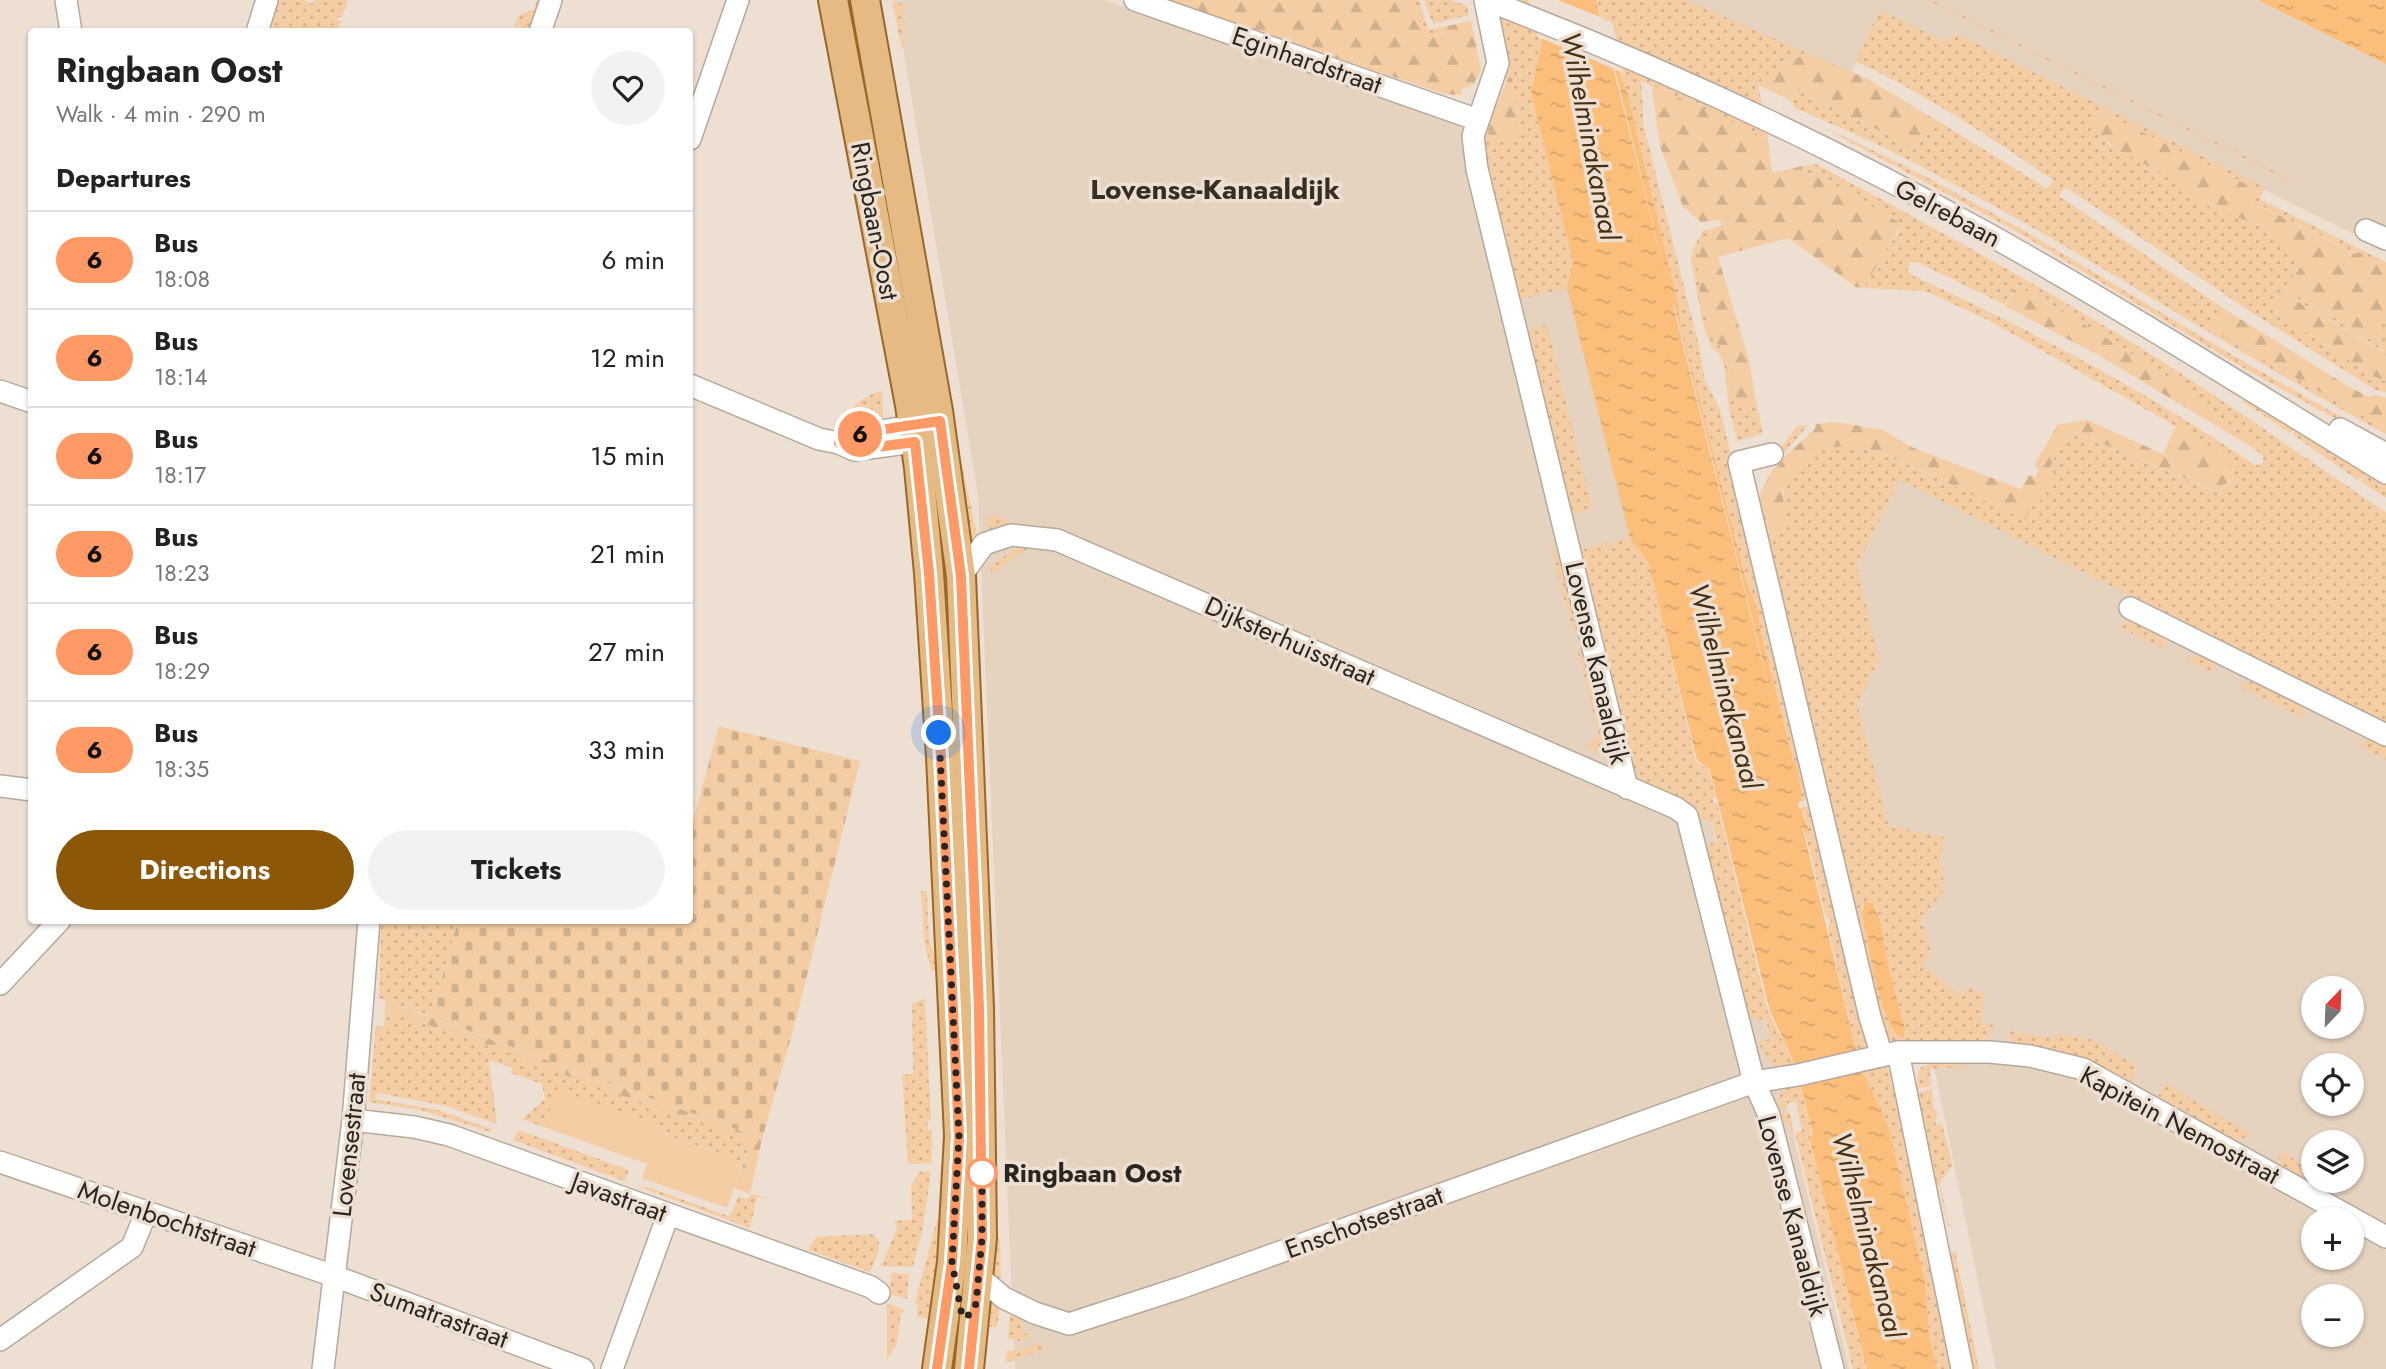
<!DOCTYPE html>
<html lang="en">
<head>
<meta charset="utf-8">
<style>
	:root { --surface:#fff; --page:#f2f2f2; --text:#222; --muted:#767676; --line:#e0e0e0; --accent:#8c5708 }
	body { margin:0; font-family:Jost,sans-serif; background:var(--page); color:var(--text); height:100vh; display:flex; flex-direction:column; font-size:26px; white-space:nowrap }
	* { box-sizing:border-box; margin:0 }
	p { font-size:23px; color:var(--muted) }
	.icon { flex:none; width:38px; height:38px; fill:none; stroke:currentColor; stroke-width:2; stroke-linecap:round; stroke-linejoin:round }
	.map { position:relative; flex:1; overflow:hidden }
	.details { position:absolute; left:28px; top:28px; width:665px; height:896px; display:flex; flex-direction:column; background:var(--surface); border-radius:7px; box-shadow:0 2px 5px #0004 }
	.details>* { flex:none }
	.badge { padding:0 14px; border-radius:23px; font-size:24px; line-height:46px }
	.needle { width:46px; rotate:23deg }
	.tools { position:absolute; left:2301px; top:976px; display:grid; gap:14px }
	.tools a { display:grid; place-items:center; width:63px; height:63px; border-radius:50%; background:var(--surface); box-shadow:0 2px 5px #0004; font-size:35px }
	.you { position:absolute; width:35px; height:35px; margin:-18px; border:5px solid #fff; border-radius:50%; background:#1a73e8; box-shadow:0 0 0 10px #1a73e833 }
	.map>.badge { position:absolute; translate:-50% -50%; box-shadow:0 0 0 4px #fff }
	h2 { padding:0 28px; font-size:26px; line-height:63px }
	.round { display:grid; place-items:center; flex:none; width:74px; height:74px; border-radius:37px; background:var(--page) }
	.summary { display:flex; align-items:center; justify-content:space-between; height:119px; padding:0 28px }
	h1 { font-size:33px; font-weight:700; line-height:52px }
	.action { display:flex; gap:14px; margin-top:auto; padding:14px 28px }
	.action a { flex:1; height:80px; border-radius:42px; background:var(--accent); color:#fff; font-size:28px; font-weight:700; line-height:80px; text-align:center }
	.action a+a { background:var(--page); color:var(--text) }
	ul { padding:0; list-style:none }
	li { display:flex; align-items:center; gap:21px; height:98px; padding:0 28px; border-top:2px solid var(--line) }
	li div { flex:1 }
	li b { display:block; font-size:26px }
	li em { font-style:normal }
	li .badge { min-width:77px; font-weight:700; text-align:center }
	.map>svg:first-child { display:block }
	.built { fill:#e5d2bf; fill-rule:evenodd }
	.green { fill:url(#green-dots); fill-rule:evenodd }
	.forest { fill:url(#forest-firs) }
	.cemetery { fill:url(#cemetery-stones) }
	.pitch { fill:#f4cda4 }
	.water { fill:url(#water-ripples); fill-rule:evenodd }
	.pier { fill:#ede0d3 }
	.lines { fill:none; stroke-linecap:round; stroke-linejoin:round }
	.minor-casing { stroke:#b5a99c; stroke-width:24 }
	.major-casing { stroke:#98682b; stroke-width:32 }
	.minor { stroke:#fff; stroke-width:21 }
	.major { stroke:#e5ba83; stroke-width:28 }
	.line-casing { stroke:#fff; stroke-width:16 }
	.line { stroke:#f96; stroke-width:10 }
	.walk { stroke:#2a2520; stroke-width:7; stroke-dasharray:0 12.6 }
	.stop-dot { fill:#fff; stroke:#f96; stroke-width:3.5 }
	.labels { text-anchor:middle; dominant-baseline:central; stroke-width:7; stroke-linejoin:round; paint-order:stroke }
	.street-label { font-size:26px; fill:#2a2520; stroke:#ede0d3 }
	.stop-label { font-size:26px; font-weight:bold; fill:#2a2520; stroke:#ede0d3; text-anchor:start }
	.water-label { font-size:28px; font-style:italic; fill:#462e11; stroke:#ede0d3 }
	.neighbourhood-label { font-size:28px; font-weight:bold; fill:#382e24; stroke:#ede0d3 }
</style>
</head>
<body>
<div class="map">
<svg width="2386" height="1369" viewBox="0 0 2386 1369">
	<defs>
		<pattern id="green-dots" width="8" height="8" patternUnits="userSpaceOnUse" patternTransform="scale(1.75)"><rect width="8" height="8" fill="#f4cda4"/><path d="M2 2h.1M6 6h.1" fill="none" stroke="#d1b08d" stroke-width="1.8" stroke-linecap="round"/></pattern>
		<pattern id="forest-firs" width="22" height="20" patternUnits="userSpaceOnUse" patternTransform="scale(1.75)"><rect width="22" height="20" fill="#f4cda4"/><path d="M5 1l3.5 6h-7zM16 11l3.5 6h-7z" fill="#d1b08d"/></pattern>
		<pattern id="cemetery-stones" width="16" height="16" patternUnits="userSpaceOnUse" patternTransform="scale(1.75)"><rect width="16" height="16" fill="#f4cda4"/><path d="M2 7V4a2 2 0 0 1 4 0v3zM10 15v-3a2 2 0 0 1 4 0v3z" fill="#d1b08d"/></pattern>
		<pattern id="water-ripples" width="26" height="14" patternUnits="userSpaceOnUse" patternTransform="scale(1.75)"><rect width="26" height="14" fill="#fbbe7b"/><path d="M2 4q2-2 4 0t4 0M15 11q2-2 4 0t4 0" fill="none" stroke="#d7a36a"/></pattern>
	</defs>
	<rect width="100%" height="100%" fill="#ede0d3"/>
	<g class="built">
		<polygon points="895,0 1104,0 1535,152 1693,757 1774,1054 1849,1369 1015,1369 978,494"/>
		<polygon points="1683,0 2294,0 2386,49 2386,250 1957,37 1944,45 1880,13 1850,75"/>
		<path d="M1898 476 2386 708V1369H1996L1885 827 1853 703 1854 565ZM2314 989H2352V1027H2314ZM2314 1066H2352V1104H2314ZM2314 1143H2352V1181H2314ZM2314 1220H2352V1258H2314ZM2314 1297H2352V1335H2314Z"/>
	</g>
	<g class="green">
		<polygon points="278,0 304,0 312,4 315,0 348,0 342,17 338,17 337,20 341,22 337,31 267,32"/>
		<polygon points="537,0 545,0 534,31 515,26 518,16 534,9"/>
		<polygon points="841,0 852,0 866,77 857,79"/>
		<polygon points="1414,0 1419,0 1429,30 1442,27 1445,33 1427,35"/>
		<polygon points="1424,0 1450,0 1467,6 1469,15 1433,24"/>
		<path d="M1490 0H1518L1526 29 1529 30 1522 0H1532L1542 42 1531 93 1573 262 1567 288 1518 300 1488 179 1484 151 1489 123 1506 82 1507 69 1510 68 1500 27ZM1509 77 1512 78 1521 134C1510 143 1501 143 1487 139L1492 115Z"/>
		<polygon points="1597,0 1686,0 1809,54 1786,61 1758,84 1768,139 1641,81 1644,127 1700,350 1705,381 1720,409 1868,1032 1871,1048 1857,1054 1828,928 1831,920 1825,914 1806,837 1808,829 1803,807 1809,806 1807,799 1802,802 1798,768 1793,760 1759,625 1757,609 1747,584 1682,332 1650,186 1628,95 1619,71 1624,66 1623,61 1612,23 1607,20 1603,25"/>
		<polygon points="1928,0 1932,0 2291,179 2290,181"/>
		<polygon points="892,1 906,6 902,20 906,22 901,38 906,41 903,48 902,49"/>
		<path d="M1880 10 1943 41 1956 34 1959 35 2262 186 2265 188 2260 199 2386 262V266L2358 253 2357 254 2252 201 2258 190 2100 111 2095 119 2107 143 2115 149 2164 174 2196 201 2258 225 2302 260V266L2284 288 2373 341 2386 314V365L2380 362 2385 352 2278 290 2273 301 2277 313 2375 377 2386 381V392L2377 391 2251 312 2070 190 2064 188 2059 196 2229 312 2214 322 2211 330 2386 429V434C2217 342 2057 234 1885 148 1855 133 1824 121 1793 107L1794 104 1790 102 1794 90 1799 91 1917 149 1933 118 2046 188 2049 187 2053 180C1990 137 1924 93 1855 61Z"/>
		<path d="M1824 128C1953 184 2071 259 2192 331 2256 369 2320 406 2386 441V447L2235 363 2014 230Z"/>
		<path d="M1816 164C1925 223 2034 282 2139 347 2223 399 2303 457 2386 512V724L1900 480 1857 565 1879 661 1857 704 1889 826 1944 837 1940 860 1945 889 1919 923 1925 928 1931 954 1922 964 1961 996 1969 987 1985 994 1981 1022 1993 1025 1991 1032 1983 1042 1895 1043 1887 1037 1880 1028 1754 513C1762 487 1770 469 1790 451L1761 495 1760 502 1765 529 1770 531 1787 525C1781 497 1779 477 1806 459 1819 450 1835 445 1852 446 1870 448 1886 456 1903 463 1944 480 1984 500 2025 519L2031 507 2044 496 2054 473 2049 469C2056 456 2062 440 2075 432L2223 495 2222 489 2233 478 2234 470 2217 453 2200 440 1988 320 1925 291 1863 288 1880 258 1904 225 1818 176 1802 171 1804 166ZM1911 262H1917L2005 305 2017 286 2097 332 2201 398 2196 401 2198 405 2256 442 2253 448 2263 456V462L2258 465 2253 464C2146 391 2031 330 1914 276L1907 271ZM1870 902 1875 906 1880 920 1891 977 1905 1028 1903 1037 1897 1035C1878 1008 1868 943 1862 909V905Z"/>
		<polygon points="1711,229 1715,340 1724,352 1736,404 1757,406 1763,434 1737,441 1728,404 1725,369 1720,355 1711,347 1702,320 1691,259 1694,247 1703,231"/>
		<polygon points="2118,315 2386,478 2386,498 2361,482 2363,479 2360,477 2358,480 2293,435 2295,431 2292,430 2290,433 2242,401 2244,397 2242,395 2240,398 2180,360 2181,356 2179,355 2177,358 2116,320"/>
		<polygon points="1547,325 1592,509 1571,514 1525,331"/>
		<path d="M882 391 883 419 837 430C844 412 862 395 882 391Z"/>
		<polygon points="1808,425 1781,457 1779,450 1797,426"/>
		<polygon points="962,464 977,535 968,545 956,465"/>
		<polygon points="994,515 1005,518 1011,527 990,531 987,517"/>
		<path d="M1630 538 1648 562 1696 761 1709 770 1716 797 1712 799 1714 803H1717L1768 1011 1797 1069C1771 1068 1770 1065 1758 1042L1770 1039 1766 1020 1747 1018 1704 845 1717 842 1712 823 1703 819 1697 820 1646 786 1634 770 1580 550Z"/>
		<polygon points="1549,542 1553,550 1562,556 1578,630 1573,632"/>
		<polygon points="1021,545 1030,547 991,575 991,566"/>
		<polygon points="2128,616 2162,633 2166,650 2121,628"/>
		<polygon points="1584,648 1607,749 1603,755 1585,747 1599,735 1577,650"/>
		<polygon points="2204,655 2211,658 2215,674 2187,660"/>
		<polygon points="2256,680 2300,702 2305,719 2239,686"/>
		<polygon points="2372,738 2386,745 2386,760 2361,747 2364,741"/>
		<polygon points="921,891 927,891 929,942 938,958 939,971 931,971 924,940"/>
		<polygon points="381,921 458,921 431,1017 379,998"/>
		<polygon points="925,998 931,1120 927,1121 928,1130 932,1130 932,1163 908,1164 902,1075 913,1074 912,1004"/>
		<polygon points="385,1009 716,1129 751,1143 743,1162 659,1132 557,1090 544,1127 522,1119 545,1099 542,1084 511,1073 512,1068 489,1060 497,1124 446,1106 378,1093 375,1099 438,1110 491,1129 491,1132 420,1110 369,1102 376,1025 384,1027"/>
		<polygon points="2009,1031 2056,1039 2058,1034 2094,1040 2135,1065 2134,1079 2131,1081 2101,1068 2017,1045 2008,1035"/>
		<polygon points="1882,1061 1889,1071 1892,1086 1896,1085 1956,1369 1937,1369 1929,1335 1925,1282 1888,1126 1860,1068"/>
		<path d="M1943 1063 1971 1066 1930 1069 1931 1086 1915 1090 1914 1084 1918 1083C1915 1063 1928 1064 1943 1063Z"/>
		<path d="M1800 1082 1812 1134 1809 1137 1867 1369H1853L1795 1133 1792 1134 1789 1122 1783 1123 1781 1114 1790 1112 1794 1133 1802 1131 1796 1101 1788 1103V1107L1780 1109C1776 1091 1786 1087 1800 1082Z"/>
		<polygon points="2166,1083 2252,1135 2234,1142 2158,1096"/>
		<polygon points="1932,1089 1933,1108 1938,1114 1935,1122 1937,1125 1942,1124 1953,1167 1950,1168 1940,1183 1948,1222 1953,1228 1948,1226 1939,1186 1935,1186 1916,1093"/>
		<polygon points="519,1130 629,1170 625,1180 629,1183 513,1140"/>
		<polygon points="2281,1151 2313,1171 2302,1182 2286,1173 2278,1155"/>
		<polygon points="931,1171 923,1228 913,1267 881,1266 897,1229 897,1225 892,1221 912,1220 911,1186 919,1172"/>
		<polygon points="645,1186 728,1216 731,1214 738,1197 748,1199 750,1194 777,1200 757,1197 750,1228 639,1187 644,1188"/>
		<polygon points="937,1220 944,1221 933,1319 917,1317 918,1305 915,1302"/>
		<path d="M872 1234C887 1244 875 1259 870 1272L808 1250 816 1237Z"/>
		<polygon points="994,1238 1000,1238 1001,1286 992,1268"/>
		<polygon points="1954,1252 1957,1252 1956,1256 1979,1369 1974,1369 1950,1256"/>
		<polygon points="891,1273 909,1274 907,1299 890,1294"/>
		<polygon points="990,1300 1000,1306 997,1327 984,1326"/>
		<polygon points="887,1303 904,1310 904,1313 901,1312 897,1343 887,1360"/>
		<polygon points="1011,1308 1033,1319 1020,1323 1024,1334 1029,1333 1031,1337 1019,1341 1008,1338"/>
		<polygon points="1041,1343 1044,1350 1005,1363 1007,1351 1018,1351"/>
	</g>
	<g class="forest">
		<polygon points="1163,0 1414,0 1427,34 1440,32 1442,35 1445,33 1442,27 1471,21 1481,70 1473,85 1461,89 1462,95 1445,94"/>
		<path d="M1809 54 1866 78 1933 118 1917 149 1799 91H1794L1790 100 1758 85C1773 65 1786 61 1809 54Z"/>
		<path d="M1509 77 1512 78 1521 134C1512 144 1499 143 1487 139L1492 115Z"/>
		<path d="M1654 86 1768 139 1772 173 1803 166 1802 171 1818 176 1904 225 1897 232 1863 288 1856 287 1788 238 1718 257 1749 360 1757 406 1736 405C1730 389 1730 372 1725 356 1723 349 1716 344 1714 337 1702 309 1686 255 1712 233L1711 229 1722 225 1720 220 1701 222 1683 207 1660 146 1652 90Z"/>
		<polygon points="2100,111 2258,190 2253,202 2356,254 2358,252 2386,266 2386,314 2373,341 2284,288 2302,266 2302,260 2258,225 2195,201 2164,174 2115,149 2092,127"/>
		<polygon points="2017,286 2097,332 2203,399 2198,400 2197,403 2256,442 2253,448 2100,356 2005,306"/>
		<polygon points="2278,290 2385,353 2380,362 2386,365 2386,381 2375,377 2277,313 2273,301"/>
		<polygon points="2229,312 2351,388 2370,397 2375,395 2386,398 2386,429 2211,330 2214,322"/>
		<path d="M2087 420 2163 454 2176 426C2194 439 2231 452 2235 476L2223 486 2224 495 2075 432C2062 440 2056 456 2049 469L2054 473C2048 486 2045 502 2031 507L2025 520 1923 471 1869 449 1849 446 1833 447 1813 454 1792 471 1782 492 1787 525 1770 531 1765 529C1762 519 1758 506 1761 495 1770 469 1795 447 1815 429V424L1837 422 1883 430 1911 447 2021 489 2029 475 2035 477 2039 469 2034 466 2057 425Z"/>
		<polygon points="386,1001 762,1139 750,1194 734,1188 751,1143 385,1009"/>
	</g>
	<polygon class="cemetery" points="719,726 860,761 797,1016 762,1139 431,1017 458,921 690,920 690,832"/>
	<polygon class="pitch" points="557,1089 657,1125 659,1132 743,1162 727,1208 642,1178 647,1164 544,1127"/>
	<g class="water">
		<path d="M1532 0H1596L1672 301 1615 70 1619 71 1628 95 1675 292 1682 332 1747 584 1759 613V625L1793 760 1798 768 1802 800 1798 803 1799 808 1804 809 1802 811 1808 829 1806 836 1801 821 1860 1067 1888 1125 1925 1282 1929 1335 1937 1369H1867L1809 1136 1813 1135 1797 1069 1770 1011 1710 770 1697 760 1648 562 1630 538 1567 288 1573 262 1531 93 1542 42ZM1674 304 1761 654 1773 705 1673 305Z"/>
		<polygon points="2258,0 2386,0 2386,64"/>
		<path d="M1865 901 1873 904 1880 920 1891 977 1905 1028 1904 1037 1897 1035C1878 1010 1868 944 1862 912Z"/>
	</g>
	<polygon class="pier" points="1528,0 1558,0 1605,19 1617,66 1622,69 1624,73 1538,37"/>
	<g class="lines">
		<g class="minor-casing">
			<g id="minor">
				<polyline points="66,0 71,32"/>
				<polyline points="1135,0 1478,120"/>
				<polyline points="1485,0 1498,63 1473,136 1477,169 1627,788"/>
				<path d="M1486 0C1660 66 1828 145 1990 235 2124 310 2255 393 2386 473"/>
				<polyline points="257,32 267,0"/>
				<polyline points="540,32 551,0"/>
				<polyline points="690,139 738,0"/>
				<polyline points="2366,230 2386,239"/>
				<polyline points="690,385 819,439 839,443 854,450 929,440"/>
				<polyline points="0,391 32,402"/>
				<polyline points="2340,429 2386,454"/>
				<polyline points="839,443 855,435 925,424"/>
				<polyline points="1772,454 1739,462 1870,1017 1882,1056"/>
				<polyline points="961,576 984,544 1011,535 1057,540 1676,808 1687,816 1754,1082 1769,1115 1833,1369"/>
				<polyline points="2130,608 2386,735"/>
				<polyline points="0,786 32,790"/>
				<polyline points="0,984 60,920"/>
				<polyline points="1898,1052 1962,1369"/>
				<polyline points="353,1120 414,1127 449,1135 871,1287 879,1293"/>
				<polyline points="0,1162 334,1276 583,1369"/>
				<polyline points="979,1277 1004,1298 1035,1313 1069,1324 1180,1288 1754,1082 1798,1075 1898,1052 1990,1052 2030,1056 2083,1069 2386,1237"/>
				<polyline points="0,1340 132,1247 146,1213"/>
				<polyline points="323,1369 353,1120 369,920"/>
				<polyline points="612,1369 668,1215"/>
			</g>
		</g>
		<g class="major-casing">
			<g id="major">
				<polyline points="833,0 910,405 919,468 929,573 941,757 959,1136 952,1262 937,1369"/>
				<polyline points="865,0 938,411 961,576 979,1008 981,1155 982,1238 969,1369"/>
			</g>
		</g>
		<use href="#minor" class="minor"/>
		<use href="#major" class="major"/>
	</g>
	<g class="lines">
		<g class="line-casing">
			<path id="line" d="M937 1369 952 1262 959 1136 941 757 929 573 915 442 854 450 839 443C870 429 906 426 940 421L961 576 979 1008 982 1238 969 1369"/>
		</g>
		<use href="#line" class="line"/>
		<polyline class="walk" points="939,733 959,1136 952,1262 962,1316 967,1317 976,1304 982,1238 982,1173"/>
	</g>
	<circle class="stop-dot" cx="982" cy="1173" r="14"/>
	<g class="labels">
		<g class="street-label">
			<text transform="translate(1307 60) rotate(19)">Eginhardstraat</text>
			<text transform="translate(1948 213) rotate(28)">Gelrebaan</text>
			<text transform="translate(875 221) rotate(79)">Ringbaan-Oost</text>
			<text transform="translate(1290 641) rotate(24)">Dijksterhuisstraat</text>
			<text transform="translate(1597 663) rotate(77)">Lovense Kanaaldijk</text>
			<text transform="translate(2180 1125) rotate(28)">Kapitein Nemostraat</text>
			<text transform="translate(349 1145) rotate(-84)">Lovensestraat</text>
			<text transform="translate(619 1197) rotate(20)">Javastraat</text>
			<text transform="translate(1793 1216) rotate(75)">Lovense Kanaaldijk</text>
			<text transform="translate(167 1219) rotate(19)">Molenbochtstraat</text>
			<text transform="translate(1364 1222) rotate(-20)">Enschotsestraat</text>
			<text transform="translate(439 1315) rotate(20)">Sumatrastraat</text>
		</g>
		<g class="stop-label">
			<text x="1003" y="1173">Ringbaan Oost</text>
		</g>
		<g class="water-label">
			<text transform="translate(1590 136) rotate(79)">Wilhelminakanaal</text>
			<text transform="translate(1725 686) rotate(75)">Wilhelminakanaal</text>
			<text transform="translate(1868 1235) rotate(75)">Wilhelminakanaal</text>
		</g>
		<g class="neighbourhood-label">
			<text x="1215" y="189">Lovense-Kanaaldijk</text>
		</g>
	</g>
</svg>
<div class="tools">
<a><svg class="needle" viewBox="-14 -14 28 28"><path d="M0-13l5 13h-10z" fill="#e53935"/><path d="M0 13l5-13h-10z" fill="#767676"/></svg></a>
<a><svg class="icon" aria-label="locate" viewBox="0 0 24 24"><circle cx="12" cy="12" r="6"/><path d="M12 2v4M12 18v4M2 12h4M18 12h4"/></svg></a>
<a><svg class="icon" aria-label="layers" viewBox="0 0 24 24"><path d="M12 4l9 5-9 5-9-5zM3 14l9 5 9-5"/></svg></a>
<a>+</a>
<a>−</a>
</div>
<div class="you" style="left:939px;top:733px"></div>
<b class="badge" style="left:860px;top:434px;background:#f96;color:#111">6</b>
<section class="details">
<div class="summary"><div><h1>Ringbaan Oost</h1><p>Walk · 4 min · 290 m</p></div><a class="round"><svg class="icon" aria-label="heart" viewBox="0 0 24 24"><path d="M12 20l-8-8c-3-5 5-10 8-4 3-6 11-1 8 4z"/></svg></a></div>
<h2>Departures</h2>
<ul>
<li><span class="badge" style="background:#f96;color:#111">6</span><div><b>Bus</b><p>18:08</p></div><em>6 min</em></li>
<li><span class="badge" style="background:#f96;color:#111">6</span><div><b>Bus</b><p>18:14</p></div><em>12 min</em></li>
<li><span class="badge" style="background:#f96;color:#111">6</span><div><b>Bus</b><p>18:17</p></div><em>15 min</em></li>
<li><span class="badge" style="background:#f96;color:#111">6</span><div><b>Bus</b><p>18:23</p></div><em>21 min</em></li>
<li><span class="badge" style="background:#f96;color:#111">6</span><div><b>Bus</b><p>18:29</p></div><em>27 min</em></li>
<li><span class="badge" style="background:#f96;color:#111">6</span><div><b>Bus</b><p>18:35</p></div><em>33 min</em></li>
</ul>
<div class="action"><a>Directions</a><a>Tickets</a></div>
</section>
</div>
</body>
</html>
